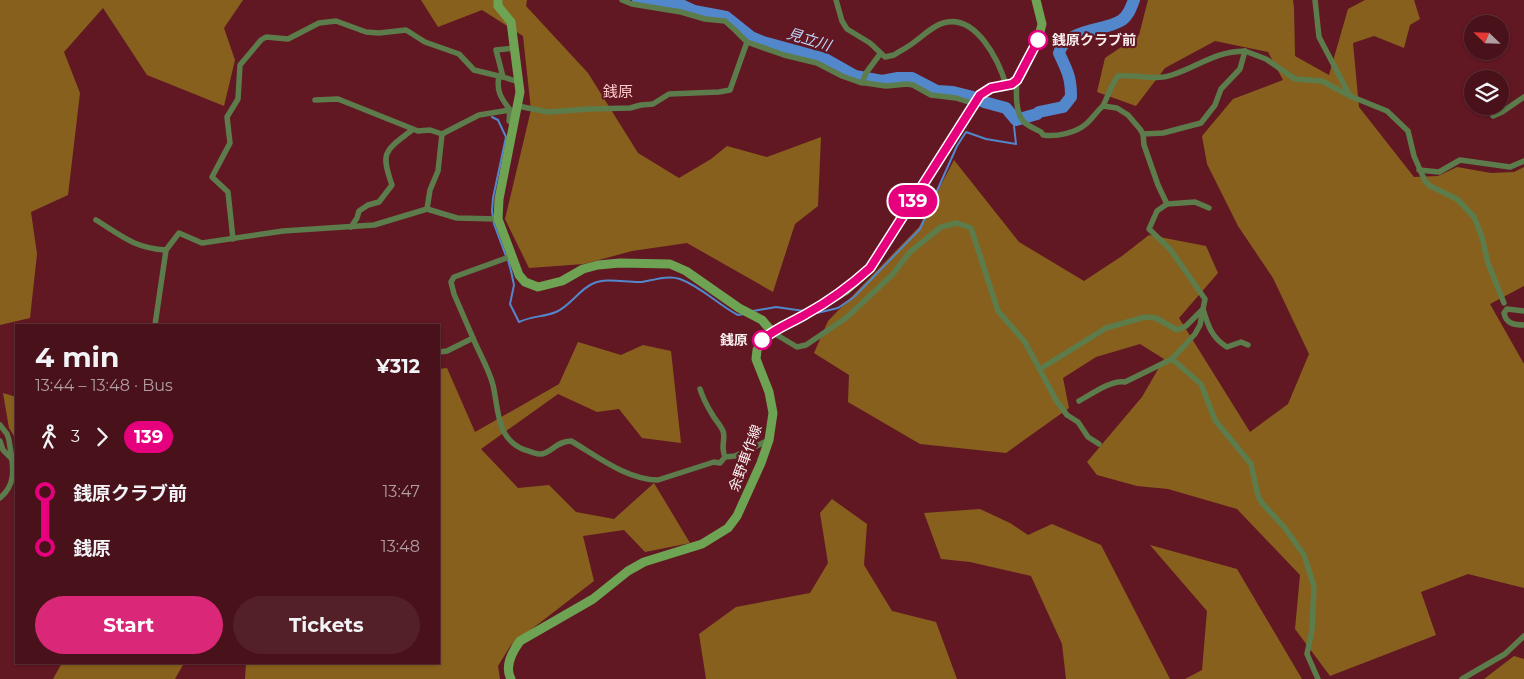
<!DOCTYPE html>
<html lang="en">
<head>
<meta charset="utf-8">
<style>
	:root { --surface:#49121a; --page:#532027; --text:#f1f3f6; --muted:#b19ea2; --line:#613239; --accent:#db2777 }
	body { margin:0; font-family:Montserrat,"Noto Sans JP",sans-serif; background:var(--page); color:var(--text); height:100vh; display:flex; flex-direction:column; font-size:19px; white-space:nowrap }
	* { box-sizing:border-box; margin:0 }
	p { font-size:16px; color:var(--muted) }
	.icon { flex:none; width:28px; height:28px; fill:none; stroke:currentColor; stroke-width:2; stroke-linecap:round; stroke-linejoin:round }
	.map { position:relative; flex:1; overflow:hidden }
	.drawer { position:absolute; left:15px; top:324px; width:425px; height:340px; display:flex; flex-direction:column; background:var(--surface); border-radius:0px; box-shadow:0 1px 4px #0004,0 0 0 1px var(--line) }
	.drawer>* { flex:none }
	.badge { padding:0 10px; border-radius:16px; font-size:18px; line-height:32px }
	.needle { width:32px; rotate:293deg }
	.tools { position:absolute; left:1464px; top:15px; display:grid; gap:10px }
	.tools a { display:grid; place-items:center; width:45px; height:45px; border-radius:50%; background:var(--surface); box-shadow:0 1px 4px #0004,0 0 0 1px var(--line); font-size:25px }
	.map>.badge { position:absolute; translate:-50% -50%; box-shadow:0 0 0 2px #fff }
	.legs { display:flex; align-items:center; gap:8px; height:55px; padding:0 20px; font-size:16px }
	.legs p { margin-inline-start:auto }
	.headline { display:flex; align-items:center; justify-content:space-between; height:85px; padding:0 20px }
	h1 { font-size:28px; font-weight:700; line-height:38px }
	.cta { display:flex; gap:10px; margin-top:auto; padding:10px 20px }
	.cta a { flex:1; height:58px; border-radius:30px; background:var(--accent); color:#fff; font-size:20px; font-weight:700; line-height:58px; text-align:center }
	.cta a+a { background:var(--page); color:var(--text) }
	ul { padding:0 20px; list-style:none }
	li { display:flex; align-items:center; gap:18px; height:55px; font-size:19px }
	li i { display:grid; place-items:center; width:8px; height:100%; margin:0 6px; background:currentColor }
	li i::after { content:''; width:12px; height:12px; margin:-6px; border:4px solid; border-radius:50%; background:var(--surface) }
	li p { margin-inline-start:auto }
	li:first-child i { background:linear-gradient(#0000 50%,currentColor 0) }
	li:last-child i { background:linear-gradient(currentColor 50%,#0000 0) }
	.map>svg:first-child { display:block }
	.forest { fill:#88601d }
	.lines { fill:none; stroke-linecap:round; stroke-linejoin:round }
	.stream { stroke:#5287cc; stroke-width:2 }
	.river { stroke:#5287cc; stroke-width:12 }
	.street { stroke:#5c7c4c; stroke-width:5.5 }
	.secondary { stroke:#6fa354; stroke-width:9 }
	.line-1-casing { stroke:#fff; stroke-width:11 }
	.line-1 { stroke:#e6007e; stroke-width:8 }
	.stop-1-dot { fill:#fff; stroke:#e6007e; stroke-width:2.5 }
	.labels { text-anchor:middle; dominant-baseline:central; stroke-width:4.5; stroke-linejoin:round; paint-order:stroke }
	.stop-label { font-size:14px; font-weight:bold; fill:#f9efef; stroke:#611823; text-anchor:start }
	.street-label { font-size:14px; fill:#f9efef; stroke:#611823 }
	.water-label { font-size:15px; font-style:italic; fill:#bdd9ff; stroke:#611823 }
	.neighbourhood-label { font-size:15px; fill:#ffc8ca; stroke:#611823 }
</style>
</head>
<body>
<div class="map">
<svg width="1524" height="679" viewBox="0 0 1524 679">
	<rect width="100%" height="100%" fill="#611823"/>
	<g class="forest">
		<polygon points="0,0 243,0 224,28 235,60 224,106 147,75 103,8 64,52 80,93 68,195 31,212 37,254 30,318 0,325"/>
		<polygon points="421,0 527,0 526,6 588,73 638,153 679,178 711,159 727,146 767,157 821,137 818,206 795,224 773,292 687,243 632,251 584,264 529,268 505,219 531,110 523,36 482,10 438,27"/>
		<polygon points="1148,0 1293,0 1294,8 1295,56 1329,75 1348,9 1365,0 1414,0 1420,19 1410,25 1404,48 1374,36 1353,43 1359,107 1414,177 1438,176 1457,167 1491,173 1514,172 1524,167 1524,286 1490,304 1524,364 1524,588 1468,574 1421,592 1436,635 1330,676 1295,629 1300,575 1237,509 1168,489 1137,486 1097,475 1087,462 1142,397 1164,359 1140,344 1096,357 1063,378 1069,408 1006,453 920,444 848,402 849,375 814,353 828,321 919,227 954,160 1019,242 1084,281 1122,256 1149,235 1206,246 1218,273 1179,318 1250,432 1288,404 1309,354 1273,278 1238,226 1207,164 1202,136 1233,99 1283,80 1268,52 1215,41 1165,68 1136,106 1097,92 1105,58 1139,35"/>
		<polygon points="578,342 621,355 643,345 671,351 681,443 642,438 619,409 597,412 558,394 481,449 518,488 549,485 576,512 614,519 654,483 690,543 645,552 624,530 583,536 594,581 511,645 498,666 500,679 245,679 246,663 439,662 439,369 447,368 475,432 559,384"/>
		<polygon points="3,393 16,397 16,439 9,428"/>
		<polygon points="832,499 867,524 864,565 892,611 936,622 957,679 706,679 699,634 736,607 810,593 828,563 820,513"/>
		<polygon points="980,509 1010,523 1028,535 1052,524 1101,545 1170,679 1066,679 1062,644 1031,576 970,562 941,559 924,513"/>
		<polygon points="1150,545 1237,569 1302,679 1185,679 1202,670 1207,611"/>
		<polygon points="1514,656 1524,659 1524,679 1484,679"/>
		<polygon points="62,663 62,662 184,663 175,679 53,679"/>
	</g>
	<g class="lines">
		<g class="stream">
			<polyline points="492,117 498,120 506,137 493,198 492,211 494,224 506,256"/>
			<path d="M508 260 511 271 514 285 510 304 519 322C531 316 544 317 556 312 570 306 579 290 592 284 607 277 626 283 642 282 654 280 668 275 680 279 702 287 718 305 738 315L744 314"/>
			<polyline points="753,311 776,307 804,311"/>
			<polyline points="817,313 838,308 854,297 920,229 957,146 966,132 986,139 1016,144 1014,126 1016,120"/>
		</g>
		<g class="river">
			<polyline points="638,0 663,4 679,4 694,11 726,17 751,37 763,42 825,59 855,76 882,81 898,78 912,78 937,91 953,92 973,97"/>
			<path d="M984 102 1006 108 1016 120 1037 114 1039 112 1063 107 1071 97C1071 76 1067 71 1059 53 1066 28 1104 32 1122 20 1129 15 1131 7 1134 0"/>
		</g>
		<g class="street">
			<polyline points="622,0 632,4 681,12 705,19 725,21 735,30 747,42 784,55 817,63 842,76 859,82 886,86 907,84 913,85 931,95 956,98 975,104"/>
			<path d="M836 0 842 21 847 29 870 43 885 57 894 55C902 50 910 46 917 40 925 34 933 26 943 23 976 13 999 61 1006 85"/>
			<polyline points="1315,0 1319,37 1350,96"/>
			<path d="M499 76C496 91 501 98 510 110"/>
			<polyline points="503,77 519,82"/>
			<path d="M1017 81C1016 92 1015 111 1023 121 1027 126 1036 129 1041 132L1043 135C1056 137 1076 133 1086 124 1092 119 1097 111 1103 106L1117 108 1128 115 1140 129 1143 134 1144 145 1158 185 1167 204 1157 211 1149 229 1170 249 1205 299 1200 325 1195 334 1172 359 1125 382C1112 379 1090 395 1079 401"/>
			<polyline points="862,83 866,73 880,54"/>
			<polyline points="315,100 338,99 418,131 430,130 442,134 479,115 510,110 509,121 515,125"/>
			<polyline points="518,106 548,112 589,109 630,108 641,105 653,104 669,94 719,92 730,90 747,42"/>
			<path d="M1103 106C1108 96 1111 85 1118 76 1136 74 1155 81 1172 75 1200 66 1213 52 1245 51"/>
			<polyline points="1493,116 1502,112 1524,97"/>
			<polyline points="1143,134 1163,133 1201,123 1215,105 1221,89 1240,69 1245,51 1266,59 1295,79 1322,81 1350,96 1387,111 1408,131 1414,156 1425,181 1430,186 1457,199 1474,217 1482,237 1488,263 1504,303"/>
			<polyline points="1419,170 1439,172 1460,160 1510,167 1524,161"/>
			<polyline points="1167,204 1195,202 1209,208"/>
			<polyline points="427,209 430,190 438,171 442,134"/>
			<path d="M96 220C122 236 134 248 166 250"/>
			<path d="M351 227 357 218 359 211 368 205 379 202 392 185C380 151 385 151 412 130"/>
			<polyline points="233,239 228,192 212,177 230,143 227,117 238,99 240,65 261,40 266,37 288,39 319,23 336,21 366,32 379,33 406,30 425,42 459,54 474,70 503,77 496,50 515,48"/>
			<path d="M1524 311 1507 309 1504 313C1506 324 1515 325 1524 325"/>
			<polyline points="155,325 166,250 179,233 202,243 283,231 374,225 427,209 457,218 498,219"/>
			<polyline points="772,332 797,347 806,345 846,318 892,275 910,252 941,227 957,223 971,228 998,311 1025,342 1056,400 1067,415 1078,422 1088,437 1099,444"/>
			<path d="M473 338C479 353 489 369 493 385 499 411 496 439 525 450 530 451 535 454 540 454 551 454 556 441 571 441 597 456 627 480 658 480L714 462 720 463 725 457 735 456 769 440"/>
			<polyline points="439,352 447,351 473,338 454,294 451,282 454,277 512,256"/>
			<polyline points="1172,359 1201,384 1215,420 1251,464 1258,496 1262,503 1285,528 1304,555 1314,586 1312,630 1307,654 1318,679"/>
			<path d="M1040 369 1106 328 1145 317 1156 318 1177 330 1186 326 1203 309C1208 326 1212 338 1227 347L1241 342 1248 345"/>
			<path d="M700 389C703 398 707 406 712 414 715 420 720 424 723 431 726 440 720 445 725 457"/>
			<path d="M0 425 7 434 9 440C12 462 19 482 0 498"/>
			<polyline points="0,441 3,450 11,458"/>
			<polyline points="1462,679 1505,654 1524,636"/>
		</g>
		<g class="secondary">
			<polyline points="498,0 498,6 511,22 520,92 499,199 498,219 519,275 525,282 538,287 562,281 583,269 598,265 620,263 670,264 686,271 739,308 762,320 772,332"/>
			<path d="M511 679C504 666 512 652 520 641L593 599 628 571 644 562 702 544 728 528 737 516 761 463 769 440 773 413 769 392 756 359 757 350 762 340 783 325 805 315 845 291 870 269 980 95 991 88 1012 84 1017 81 1022 73 1038 40 1042 24 1036 0"/>
		</g>
	</g>
	<g class="lines">
		<g class="line-1-casing">
			<path id="line-1" d="M762 340C776 328 791 323 806 314 830 301 850 286 870 268L980 95 991 88 1012 84 1017 80 1038 40"/>
		</g>
		<use href="#line-1" class="line-1"/>
	</g>
	<g class="stop-1-dot">
		<circle cx="1038" cy="40" r="9"/>
		<circle cx="762" cy="340" r="9"/>
	</g>
	<g class="labels">
		<g class="stop-label">
			<text x="1052" y="40">銭原クラブ前</text>
			<text x="748" y="340" text-anchor="end">銭原</text>
		</g>
		<g class="street-label">
			<text transform="translate(745 458) rotate(-70)">余野車作線</text>
		</g>
		<g class="water-label">
			<text transform="translate(809 39) rotate(17)">見立川</text>
		</g>
		<g class="neighbourhood-label">
			<text x="618" y="91">銭原</text>
		</g>
	</g>
</svg>
<div class="tools">
<a><svg class="needle" viewBox="-14 -14 28 28"><path d="M0-13l5 13h-10z" fill="#e53935"/><path d="M0 13l5-13h-10z" fill="#b19ea2"/></svg></a>
<a><svg class="icon" aria-label="layers" viewBox="0 0 24 24"><path d="M12 4l9 5-9 5-9-5zM3 14l9 5 9-5"/></svg></a>
</div>
<b class="badge" style="left:913px;top:201px;background:#e6007e;color:#fff">139</b>
<section class="drawer">
<div class="headline"><div><h1>4 min</h1><p>13:44 – 13:48 · Bus</p></div><b>¥312</b></div>
<div class="legs"><svg class="icon" aria-label="walk" viewBox="0 0 24 24"><circle cx="13" cy="4" r="2"/><path d="M13 8l-2 6 4 7M11 14l-3 7M7 12l3-4h3l4 4"/></svg>3<svg class="icon" aria-label="forward" viewBox="0 0 24 24"><path d="M9 5l7 7-7 7"/></svg><b class="badge" style="background:#e6007e;color:#fff">139</b></div>
<ul>
<li><i style="color:#e6007e"></i><b>銭原クラブ前</b><p>13:47</p></li>
<li><i style="color:#e6007e"></i><b>銭原</b><p>13:48</p></li>
</ul>
<div class="cta"><a>Start</a><a>Tickets</a></div>
</section>
</div>
</body>
</html>
